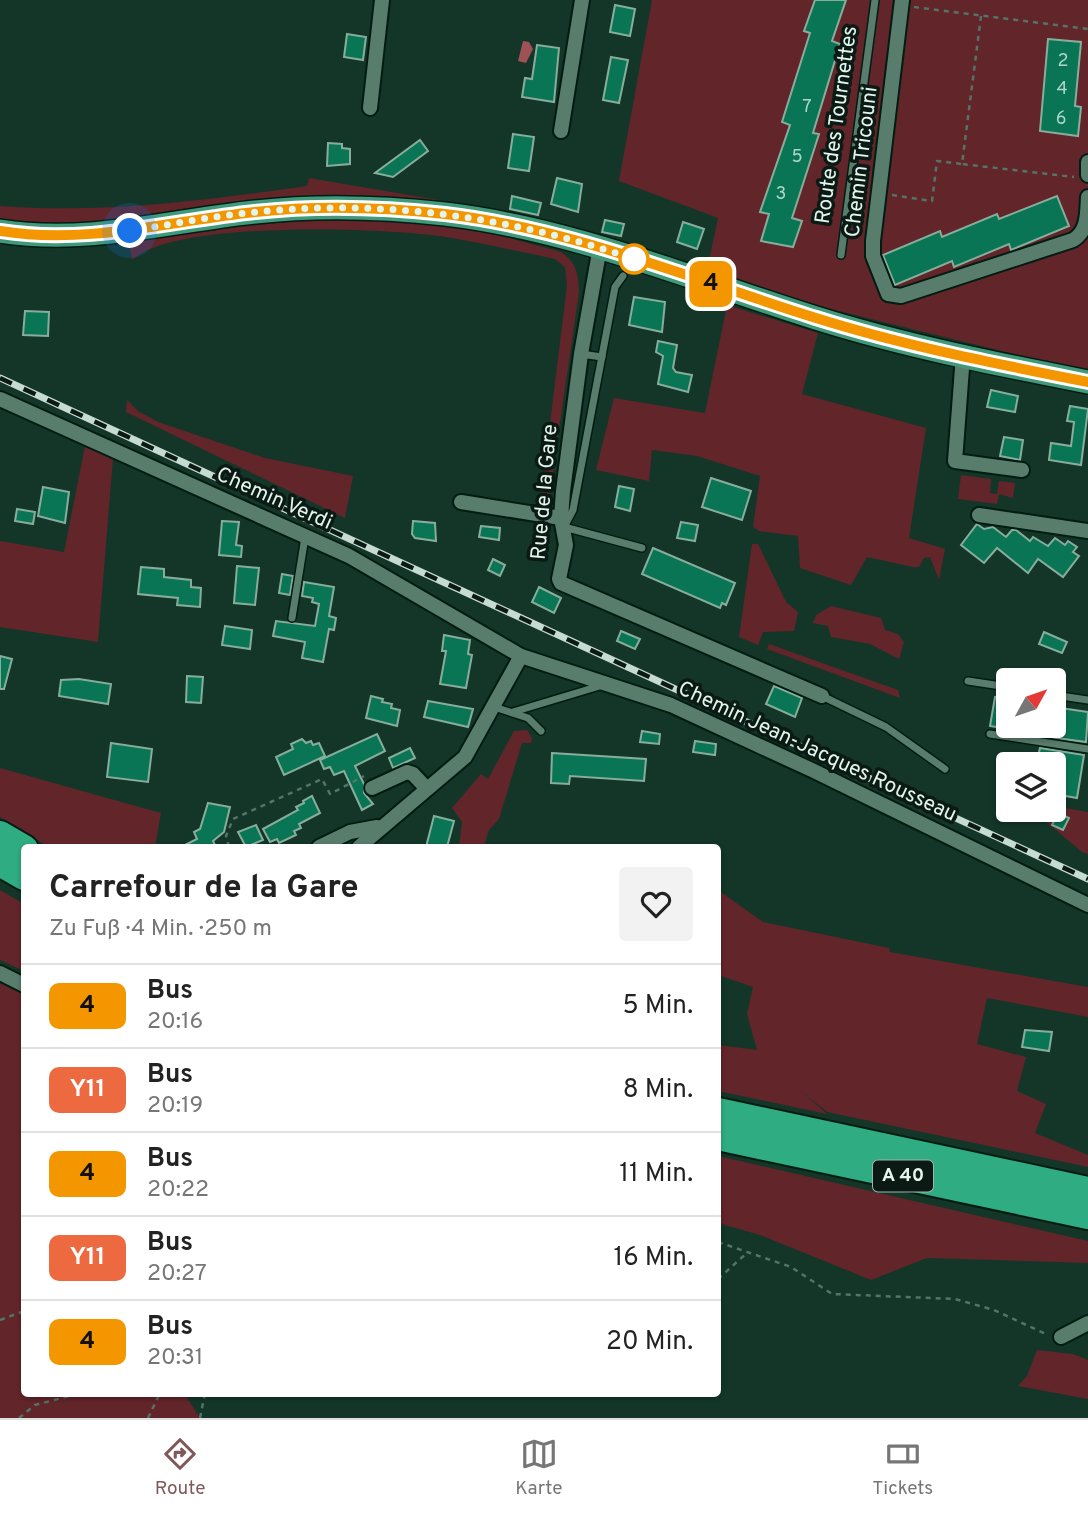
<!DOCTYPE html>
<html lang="de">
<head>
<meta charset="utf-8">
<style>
	:root { --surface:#fff; --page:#f2f2f2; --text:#222; --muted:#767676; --line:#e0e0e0; --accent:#815859 }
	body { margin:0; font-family:Overpass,sans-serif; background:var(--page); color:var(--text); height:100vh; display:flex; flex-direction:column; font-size:26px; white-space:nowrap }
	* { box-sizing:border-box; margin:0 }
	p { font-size:23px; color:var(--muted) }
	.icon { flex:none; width:38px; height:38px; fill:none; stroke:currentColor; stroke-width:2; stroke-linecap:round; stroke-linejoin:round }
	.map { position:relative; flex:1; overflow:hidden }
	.drawer { position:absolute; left:21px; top:844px; width:700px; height:553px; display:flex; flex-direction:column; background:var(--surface); border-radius:7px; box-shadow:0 2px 5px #0004 }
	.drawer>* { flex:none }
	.badge { padding:0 14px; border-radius:10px; font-size:24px; line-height:46px }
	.needle { width:46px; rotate:50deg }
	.tools { position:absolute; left:996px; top:668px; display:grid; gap:14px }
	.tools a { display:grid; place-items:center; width:70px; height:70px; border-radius:7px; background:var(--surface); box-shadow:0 2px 5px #0004; font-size:35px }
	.you { position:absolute; width:35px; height:35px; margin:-18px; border:5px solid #fff; border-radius:50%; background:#1a73e8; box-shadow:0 0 0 10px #1a73e833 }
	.map>.badge { position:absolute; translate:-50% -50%; box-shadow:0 0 0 4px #fff }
	.round { display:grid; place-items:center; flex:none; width:74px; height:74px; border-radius:7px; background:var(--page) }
	.headline { display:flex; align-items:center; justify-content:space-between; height:119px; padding:0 28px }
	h1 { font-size:33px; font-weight:700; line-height:52px }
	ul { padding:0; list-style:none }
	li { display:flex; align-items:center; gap:21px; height:84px; padding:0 28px; border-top:2px solid var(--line) }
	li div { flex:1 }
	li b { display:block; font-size:26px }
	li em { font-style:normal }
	li .badge { min-width:77px; font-weight:700; text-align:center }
	.tab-bar { display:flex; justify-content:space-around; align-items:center; height:98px; border-top:2px solid var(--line); background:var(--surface); font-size:19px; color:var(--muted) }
	.tab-bar a { display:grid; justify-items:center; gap:4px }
	.tab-bar .on { color:var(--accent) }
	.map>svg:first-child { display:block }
	.green { fill:#62252a }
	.water { fill:#9f5256 }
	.building { fill:#097555; stroke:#88ad9c; stroke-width:2 }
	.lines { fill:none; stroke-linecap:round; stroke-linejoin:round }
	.service-casing { stroke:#021c12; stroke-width:10 }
	.minor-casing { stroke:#021c12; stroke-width:18 }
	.primary-casing { stroke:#021c12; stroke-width:26 }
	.motorway-casing { stroke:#021c12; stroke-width:32 }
	.path { stroke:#557367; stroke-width:2.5; stroke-dasharray:5 5; stroke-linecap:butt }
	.service { stroke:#597d6d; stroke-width:7 }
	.minor { stroke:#597d6d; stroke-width:14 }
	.primary { stroke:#40997a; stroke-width:23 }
	.motorway { stroke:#2fac82; stroke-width:28 }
	.rail-casing { stroke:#c6dbd1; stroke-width:7 }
	.rail { stroke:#0b1a14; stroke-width:4.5; stroke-dasharray:13; stroke-linecap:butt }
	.line-casing { stroke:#fff; stroke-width:16 }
	.line { stroke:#f39600; stroke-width:10 }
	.walk { stroke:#e3f6ed; stroke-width:7; stroke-dasharray:0 12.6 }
	.stop-dot { fill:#fff; stroke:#f39600; stroke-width:3.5 }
	.labels { text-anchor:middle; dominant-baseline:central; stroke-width:7; stroke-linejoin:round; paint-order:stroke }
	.number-label { font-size:18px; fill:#acd6c7 }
	.shield { fill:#0b1a14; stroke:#a2b4ac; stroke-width:2 }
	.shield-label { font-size:19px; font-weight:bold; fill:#e3f6ed }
	.street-label { font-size:21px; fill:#e3f6ed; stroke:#0b1a14 }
</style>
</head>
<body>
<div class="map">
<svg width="1088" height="1418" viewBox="0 0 1088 1418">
	<rect width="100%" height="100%" fill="#133629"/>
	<g class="green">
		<polygon points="652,0 1088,0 1088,372 814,305 707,270 718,218 619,181"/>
		<path d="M309 178 456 203C390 196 325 192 259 200 173 210 87 233 0 220V206C104 214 205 200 307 186Z"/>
		<path d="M324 219 431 223 486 232 561 252C577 263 578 273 579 292L548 506 540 505 567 285 565 267 555 259C517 251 478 242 440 236 380 228 174 220 132 260L129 243 218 228Z"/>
		<polygon points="727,305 818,333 802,394 926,428 909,538 945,549 939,580 930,557 924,558 919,567 913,567 867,557 851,585 800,568 798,536 759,531 753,527 760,476 697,456 652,450 649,481 596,470 614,398 705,413"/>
		<polygon points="127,400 138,411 158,422 265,458 353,476 345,518 126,412"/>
		<polygon points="85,446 113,458 98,642 0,627 0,541 64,552"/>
		<polygon points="961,475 991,479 990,493 997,494 999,481 1015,483 1013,498 999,494 997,504 958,499"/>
		<polygon points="752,544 758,544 786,602 798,612 794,631 763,632 758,645 739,637"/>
		<polygon points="831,606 881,618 885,630 898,634 904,642 899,659 870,644 831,637 828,626 813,623 816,615"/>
		<polygon points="769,644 898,690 900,698 767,649"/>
		<polygon points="527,730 532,738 531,743 522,743 499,819 489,830 484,846 489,847 459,847 462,822 452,808 481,774 488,779 514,731"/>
		<polygon points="0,768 161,813 155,847 49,847 0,817"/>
		<polygon points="1054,806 1088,812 1088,854 1082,852 1032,810 1054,810"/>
		<polygon points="0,890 24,904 24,971 0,960"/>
		<polygon points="718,890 763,922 889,948 890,952 1088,987 1088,1017 987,998 977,1044 1026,1057 1017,1091 1046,1104 1035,1133 1088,1155 1088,1167 827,1112 800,1090 827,1114 718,1091 718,1045 757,1050 747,1014 753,987 718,975"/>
		<polygon points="0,980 24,991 24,1393 184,1393 200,1418 0,1418"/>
		<polygon points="718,1156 1088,1241 1088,1263 927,1258 871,1280 760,1235 718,1223"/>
		<polygon points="1037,1350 1073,1354 1088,1360 1088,1399 1018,1386 1027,1376"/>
	</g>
	<polygon class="water" points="523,41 529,42 533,49 526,63 518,61"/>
	<g class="building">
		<polygon points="815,0 846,0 832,41 840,44 813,133 819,134 792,218 802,221 793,247 761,241 769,214 760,212 790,125 782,122 810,33 804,31"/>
		<polygon points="615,5 635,9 630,36 610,32"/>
		<polygon points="347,34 366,37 363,60 344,57"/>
		<polygon points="1048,39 1081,42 1075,106 1081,107 1078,136 1040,131"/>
		<polygon points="537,45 559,48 554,102 522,97 525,78 532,79"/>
		<polygon points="611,57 628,60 619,103 603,100"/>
		<polygon points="513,134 534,137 529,171 508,168"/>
		<polygon points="420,140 428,151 393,177 375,173"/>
		<polygon points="328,143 342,144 342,148 350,149 350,164 327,166"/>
		<polygon points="557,178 582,184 578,212 551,204"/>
		<polygon points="512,196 541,203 538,215 510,209"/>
		<polygon points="1057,196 1069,226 1011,250 1009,244 954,267 952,261 895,285 883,255 940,231 942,237 997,214 999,219"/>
		<polygon points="605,220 624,224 621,236 602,232"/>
		<polygon points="683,222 704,229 697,249 677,242"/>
		<polygon points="634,297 665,302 662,332 629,325"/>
		<polygon points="25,311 49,312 48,336 23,335"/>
		<polygon points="658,341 677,345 673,368 676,372 692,375 688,392 658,384 663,356 656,352"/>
		<polygon points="991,390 1018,396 1015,412 987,407"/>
		<polygon points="1070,406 1088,409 1081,465 1049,460 1051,443 1071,446 1074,422 1067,421"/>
		<polygon points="1004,437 1023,440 1020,460 1000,456"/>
		<polygon points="711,478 751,491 742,520 702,507"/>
		<polygon points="619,486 634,489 630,511 615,507"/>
		<polygon points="43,487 69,492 65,523 38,516"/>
		<polygon points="17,509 35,512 33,524 15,521"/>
		<polygon points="222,521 239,522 236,545 242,546 241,557 219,555"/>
		<polygon points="413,521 435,523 436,541 415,538 412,534"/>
		<polygon points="681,522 698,525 695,541 677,538"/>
		<polygon points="977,524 984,529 993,527 1006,537 1012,530 1016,530 1030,541 1033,537 1048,546 1055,538 1065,545 1068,541 1077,547 1073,552 1079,556 1063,577 1038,559 1028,573 997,548 984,563 961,545"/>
		<polygon points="481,526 500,528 499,540 479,537"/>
		<polygon points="653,548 735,583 726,605 722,603 720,608 642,574"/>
		<polygon points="493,559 505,565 500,576 488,570"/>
		<polygon points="237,566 259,568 255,605 234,603"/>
		<polygon points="141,567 164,569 164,577 191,580 191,587 201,588 200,607 177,605 178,598 138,594"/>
		<polygon points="282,574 293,576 290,595 279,593"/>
		<polygon points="304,582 334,587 329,616 336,618 334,630 329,629 323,662 302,658 305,642 273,636 276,621 315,626 319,604 312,602 313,598 302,596"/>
		<polygon points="539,587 561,598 554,613 532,602"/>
		<polygon points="225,626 252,630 250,649 222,645"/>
		<polygon points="621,631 640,639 635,649 617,641"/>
		<polygon points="1044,632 1067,642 1062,653 1039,644"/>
		<polygon points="444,635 470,640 468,654 472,655 466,688 440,684 446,651 442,651"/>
		<polygon points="0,656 12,659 4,689 0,689"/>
		<polygon points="187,676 203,677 201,703 186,702"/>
		<polygon points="79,679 111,684 108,704 59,696 61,680"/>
		<polygon points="774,686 802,698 795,717 766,704"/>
		<polygon points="371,696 383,699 382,702 392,704 391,708 400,710 397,726 366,718"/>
		<polygon points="995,697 1008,699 1008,729 990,726"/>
		<polygon points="428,701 473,709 468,727 424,717"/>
		<polygon points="1054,707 1088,712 1086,742 1042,736 1044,726 1054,726"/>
		<polygon points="642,731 660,734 659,744 640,742"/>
		<polygon points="377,734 385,751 355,766 364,784 364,793 373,804 362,810 344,771 334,775 330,767 324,769 320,760"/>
		<polygon points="302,739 306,743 311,741 313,745 319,743 325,756 284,775 276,757 293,749 291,744"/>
		<polygon points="695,741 716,744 715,755 693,752"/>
		<polygon points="111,743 152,749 148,782 107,777"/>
		<polygon points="410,748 415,758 393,768 389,758"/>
		<polygon points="1040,748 1084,755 1077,798 1054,794 1054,765 1036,765"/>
		<polygon points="552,753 646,759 644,781 570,776 569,784 551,783"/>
		<polygon points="312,796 320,813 299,824 301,828 294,831 296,835 279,843 277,839 270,842 263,829 298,810 296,807 304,803 303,801"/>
		<polygon points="208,803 230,807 224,832 213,841 216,847 181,847 197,839 194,832 200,829"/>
		<polygon points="1058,813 1069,818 1063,830 1052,825"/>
		<polygon points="434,816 454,821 447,847 426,847"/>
		<polygon points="256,825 263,840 246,847 238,832"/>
		<polygon points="1025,1030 1052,1032 1049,1051 1022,1047"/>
	</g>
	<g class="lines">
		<g class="service-casing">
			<g id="service">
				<polyline points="841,255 875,0"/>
				<polyline points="623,276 615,287 573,510 564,527 642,548"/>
				<polyline points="581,354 602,357"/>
				<polyline points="292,618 305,537"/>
				<polyline points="968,681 1008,687"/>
				<polyline points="1054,695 1088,700"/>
				<polyline points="822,696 886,727 945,769"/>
				<polyline points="494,707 528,718 541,731"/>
				<polyline points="513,712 603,685"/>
				<polyline points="990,734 1088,749"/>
			</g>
		</g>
		<g class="minor-casing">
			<g id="minor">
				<path d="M902 0 873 241V256L888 294 901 296 1073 240C1088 231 1087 214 1088 197"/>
				<polyline points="370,108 382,0"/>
				<polyline points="561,131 582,0"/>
				<polyline points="1088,162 1088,175"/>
				<polyline points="600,247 581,354 563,491 561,518 566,545 559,579 561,583 822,696"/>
				<polyline points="963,355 955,461 1022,470"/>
				<polyline points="0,399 349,556 521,656 671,705 814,771 1088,905"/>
				<polyline points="461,502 561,518"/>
				<polyline points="979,515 1088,531"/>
				<polyline points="372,788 407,772 413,774 427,789"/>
				<polyline points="319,847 350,832 377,827"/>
				<polyline points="359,847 465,757 521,656"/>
				<polyline points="0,973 24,985"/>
				<polyline points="1061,1337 1088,1323"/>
			</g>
		</g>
		<g class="primary-casing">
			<path id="primary" d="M0 231C87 245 169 221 255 212 318 205 382 207 445 214 573 229 694 280 816 318 905 346 997 364 1088 382"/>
		</g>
		<g class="motorway-casing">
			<g id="motorway">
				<polyline points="0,835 24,849"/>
				<polyline points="0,862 24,876"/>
				<polyline points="718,1112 1088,1191"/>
				<polyline points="718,1136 1088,1215"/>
			</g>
		</g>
		<g class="path">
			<polyline points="914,7 1088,29"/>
			<polyline points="981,16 962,164 1074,177"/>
			<polyline points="892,195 932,201 937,161 962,164"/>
			<polyline points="229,847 226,836 233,819 322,779 330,794 364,776"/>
			<polyline points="718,1242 791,1267 832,1294 955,1299 994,1310 1048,1335"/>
			<polyline points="718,1279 748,1252"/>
			<polyline points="0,1320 24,1311"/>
			<polyline points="19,1418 35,1405 81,1393"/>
			<polyline points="148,1418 160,1393"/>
			<polyline points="200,1418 205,1393"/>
		</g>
		<use href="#service" class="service"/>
		<use href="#minor" class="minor"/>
		<use href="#primary" class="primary"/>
		<use href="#motorway" class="motorway"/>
		<g class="rail-casing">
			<polyline id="rail" points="0,378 1088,879"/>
		</g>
		<use href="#rail" class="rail"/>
	</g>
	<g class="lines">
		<g class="line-casing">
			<path id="line" d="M0 231C87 245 169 221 255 212 318 205 382 207 445 214 573 229 694 280 816 318 905 346 997 364 1088 382"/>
		</g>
		<use href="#line" class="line"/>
		<path class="walk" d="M130 231C172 224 214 216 256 212 385 199 512 217 634 259"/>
	</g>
	<circle class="stop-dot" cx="634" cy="259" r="14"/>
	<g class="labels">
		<g class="number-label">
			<text x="1063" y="61">2</text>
			<text x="1062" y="89">4</text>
			<text x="807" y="107">7</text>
			<text x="1061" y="119">6</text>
			<text x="797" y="157">5</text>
			<text x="781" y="194">3</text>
		</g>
		<rect class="shield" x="873" y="1160.5" width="60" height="31" rx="5"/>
		<g class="shield-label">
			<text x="903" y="1176">A 40</text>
		</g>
		<g class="street-label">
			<text transform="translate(837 125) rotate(-82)">Route des Tournettes</text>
			<text transform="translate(862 162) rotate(-83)">Chemin Tricouni</text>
			<text transform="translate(545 492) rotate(-85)">Rue de la Gare</text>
			<text transform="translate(274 499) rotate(24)">Chemin Verdi</text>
			<text transform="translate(817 752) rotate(25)">Chemin Jean-Jacques Rousseau</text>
		</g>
	</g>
</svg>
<div class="tools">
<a><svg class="needle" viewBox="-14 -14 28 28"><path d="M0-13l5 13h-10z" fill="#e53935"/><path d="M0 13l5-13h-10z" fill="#767676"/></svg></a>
<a><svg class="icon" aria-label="layers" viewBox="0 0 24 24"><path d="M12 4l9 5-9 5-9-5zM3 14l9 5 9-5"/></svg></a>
</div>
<div class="you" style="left:130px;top:231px"></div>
<b class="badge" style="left:711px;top:284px;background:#f39600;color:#111">4</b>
<section class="drawer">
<div class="headline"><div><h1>Carrefour de la Gare</h1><p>Zu Fuß · 4 Min. · 250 m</p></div><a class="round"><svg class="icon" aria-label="heart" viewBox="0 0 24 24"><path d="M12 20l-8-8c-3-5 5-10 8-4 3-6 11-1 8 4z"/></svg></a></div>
<ul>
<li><span class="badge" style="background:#f39600;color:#111">4</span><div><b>Bus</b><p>20:16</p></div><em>5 Min.</em></li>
<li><span class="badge" style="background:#ed6a41;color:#fff">Y11</span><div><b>Bus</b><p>20:19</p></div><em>8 Min.</em></li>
<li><span class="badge" style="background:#f39600;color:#111">4</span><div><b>Bus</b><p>20:22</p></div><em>11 Min.</em></li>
<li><span class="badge" style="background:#ed6a41;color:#fff">Y11</span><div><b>Bus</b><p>20:27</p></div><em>16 Min.</em></li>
<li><span class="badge" style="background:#f39600;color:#111">4</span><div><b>Bus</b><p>20:31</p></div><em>20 Min.</em></li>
</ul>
</section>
</div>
<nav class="tab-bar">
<a class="on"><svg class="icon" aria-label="directions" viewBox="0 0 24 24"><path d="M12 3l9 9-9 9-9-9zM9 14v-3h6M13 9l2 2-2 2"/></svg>Route</a>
<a><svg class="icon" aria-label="map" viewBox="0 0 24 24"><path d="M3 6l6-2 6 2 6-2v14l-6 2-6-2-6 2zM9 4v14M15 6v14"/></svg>Karte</a>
<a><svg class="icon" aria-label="tickets" viewBox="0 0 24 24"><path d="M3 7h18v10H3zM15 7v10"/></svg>Tickets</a>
</nav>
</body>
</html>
